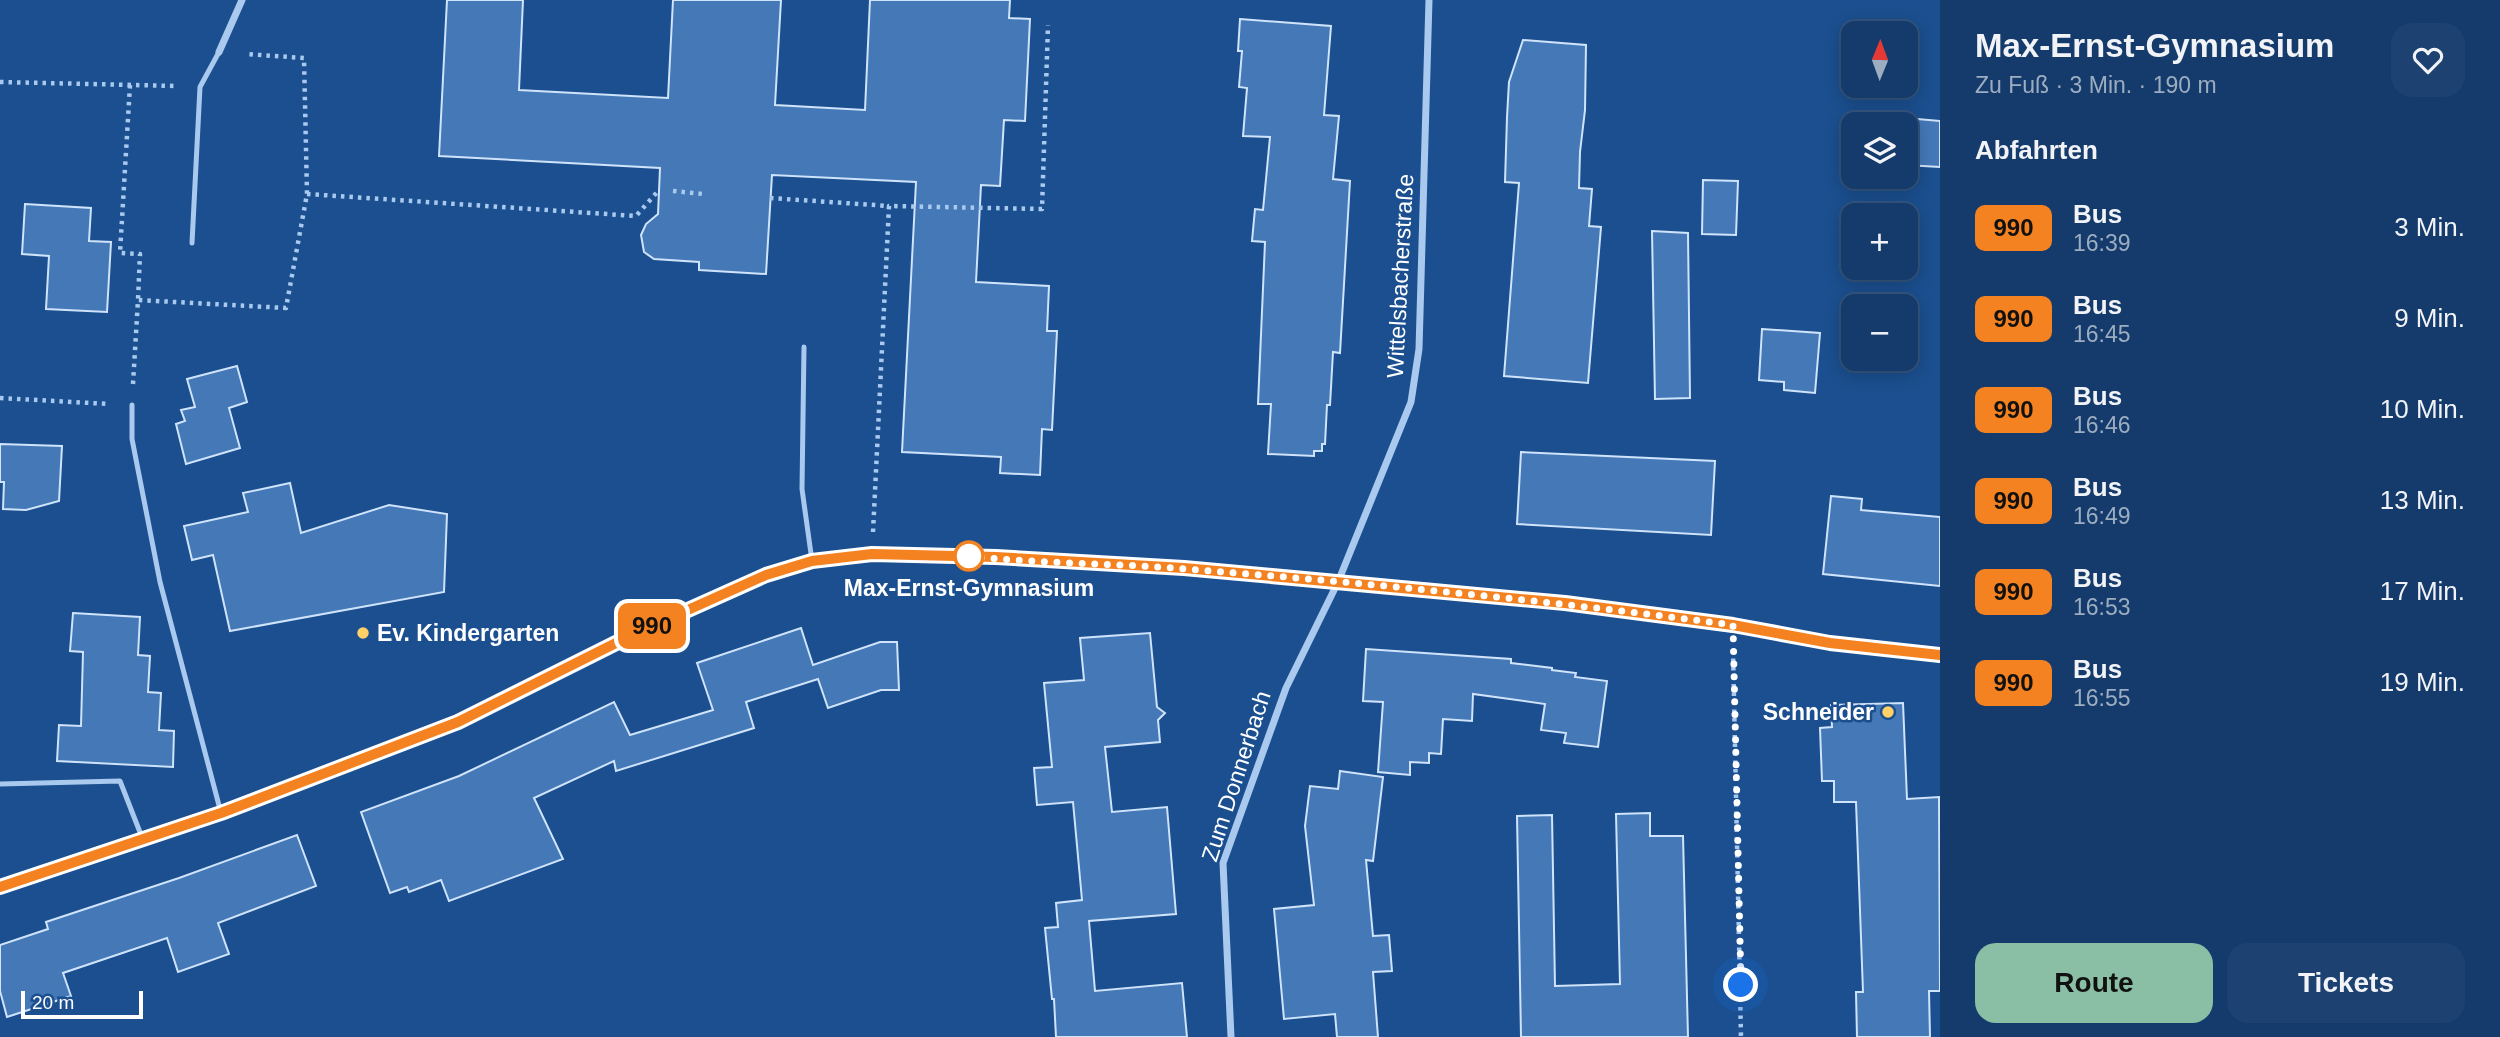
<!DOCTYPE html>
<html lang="de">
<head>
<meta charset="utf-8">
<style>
	:root { --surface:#143b6b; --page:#1d4271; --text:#f1f3f6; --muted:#9dadc1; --line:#33557e; --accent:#8abfa5 }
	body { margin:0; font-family:Arial,sans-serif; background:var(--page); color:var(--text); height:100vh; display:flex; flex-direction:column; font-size:26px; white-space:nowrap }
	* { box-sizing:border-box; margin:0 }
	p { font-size:23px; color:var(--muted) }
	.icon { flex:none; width:38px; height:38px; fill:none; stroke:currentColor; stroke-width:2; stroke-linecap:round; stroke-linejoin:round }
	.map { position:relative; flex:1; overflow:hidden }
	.sheet { display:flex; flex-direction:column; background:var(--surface); width:560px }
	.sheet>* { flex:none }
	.badge { padding:0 14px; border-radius:10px; font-size:24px; line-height:46px }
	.needle { width:46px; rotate:1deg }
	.buttons { position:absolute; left:1841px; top:21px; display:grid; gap:14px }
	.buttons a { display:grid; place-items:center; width:77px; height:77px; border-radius:14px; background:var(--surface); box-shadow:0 4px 18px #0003,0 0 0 2px var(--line); font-size:35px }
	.scale { position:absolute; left:21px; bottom:18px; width:122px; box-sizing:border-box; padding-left:7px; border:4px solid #fff; border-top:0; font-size:19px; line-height:24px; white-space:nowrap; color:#fff; -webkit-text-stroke:5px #1b4f8f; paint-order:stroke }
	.you { position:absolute; width:35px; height:35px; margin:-18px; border:5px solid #fff; border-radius:50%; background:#1a73e8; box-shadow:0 0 0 10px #1a73e833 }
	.map>.badge { position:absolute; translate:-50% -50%; box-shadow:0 0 0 4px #fff }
	h2 { padding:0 35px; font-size:26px; line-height:63px }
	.round { display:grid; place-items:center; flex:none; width:74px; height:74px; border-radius:21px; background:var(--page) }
	.overview { display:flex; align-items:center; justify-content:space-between; height:119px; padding:0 35px }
	h1 { font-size:33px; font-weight:700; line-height:52px }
	.button { display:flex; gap:14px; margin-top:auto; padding:14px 35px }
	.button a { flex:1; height:80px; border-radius:21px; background:var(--accent); color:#111; font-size:28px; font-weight:700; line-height:80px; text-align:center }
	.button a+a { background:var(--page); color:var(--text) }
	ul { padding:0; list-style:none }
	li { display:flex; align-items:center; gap:21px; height:91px; padding:0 35px }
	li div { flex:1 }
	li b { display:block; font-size:26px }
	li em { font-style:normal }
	li .badge { min-width:77px; font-weight:700; text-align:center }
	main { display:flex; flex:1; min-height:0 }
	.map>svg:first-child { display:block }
	.building { fill:#4478b7; stroke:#cfe3fa; stroke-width:2 }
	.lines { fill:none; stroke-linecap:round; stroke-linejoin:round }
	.path { stroke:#a9c9ee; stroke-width:4.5; stroke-dasharray:3.5 5; stroke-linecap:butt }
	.lane { stroke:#a9c9ee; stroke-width:5 }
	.street { stroke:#a9c9ee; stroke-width:7 }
	.line-casing { stroke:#fff; stroke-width:16 }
	.line { stroke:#f58220; stroke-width:10 }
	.walk { stroke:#fff; stroke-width:7; stroke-dasharray:0 12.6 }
	.stop-dot { fill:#fff; stroke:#f58220; stroke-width:3.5 }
	.poi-dot { fill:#ffd166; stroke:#1b4f8f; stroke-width:2.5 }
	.labels { text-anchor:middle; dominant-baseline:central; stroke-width:5; stroke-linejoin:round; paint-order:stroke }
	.street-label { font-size:23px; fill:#fff; stroke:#1b4f8f }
	.stop-label { font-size:23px; font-weight:bold; fill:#fff; stroke:#1b4f8f }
	.poi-label { font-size:23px; font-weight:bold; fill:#fff; stroke:#1b4f8f; text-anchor:start }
</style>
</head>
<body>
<main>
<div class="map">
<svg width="1940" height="1037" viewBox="0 0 1940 1037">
	<rect width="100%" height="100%" fill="#1b4f8f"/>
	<g class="building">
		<polygon points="447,0 523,0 519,90 668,98 673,0 781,0 775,105 865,110 870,0 1010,0 1009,18 1030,19 1025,121 1004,120 1000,186 981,185 976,282 1049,286 1047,331 1057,331 1052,430 1042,429 1040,475 1000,473 1001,457 902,452 916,182 772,175 766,274 699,270 699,262 654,259 644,252 641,235 646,224 658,214 660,168 439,156"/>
		<polygon points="1240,19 1331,26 1324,115 1339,116 1333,179 1350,181 1340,353 1333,352 1330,405 1327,405 1325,444 1322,444 1322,451 1314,451 1314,456 1268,454 1271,404 1258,404 1265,242 1252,241 1255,209 1263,210 1270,137 1243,136 1247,88 1239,87 1242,51 1238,51"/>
		<polygon points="1523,40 1586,45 1585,110 1580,152 1579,188 1592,189 1589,226 1601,227 1588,383 1504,376 1519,183 1505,182 1507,117 1509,82"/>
		<polygon points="1906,118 1940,121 1940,167 1906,165"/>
		<polygon points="1703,180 1738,181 1736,235 1702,234"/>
		<polygon points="25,204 91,208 89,241 111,242 107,312 46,309 49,256 22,254"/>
		<polygon points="1652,231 1688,233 1690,398 1655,399"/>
		<polygon points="1762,329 1820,333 1815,393 1784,390 1784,382 1759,380"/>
		<polygon points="237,366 247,402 229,408 240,448 186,464 176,424 185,421 181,410 195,407 187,379"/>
		<polygon points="0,444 62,446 59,501 26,510 3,509 4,482 0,482"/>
		<polygon points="1521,452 1715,461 1711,535 1517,524"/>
		<polygon points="290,483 301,533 389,505 447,514 444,592 230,631 213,555 192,560 184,526 248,512 243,493"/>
		<polygon points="1831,496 1862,499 1861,510 1940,517 1940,586 1823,574"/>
		<polygon points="73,613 140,617 138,655 150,656 148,692 161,693 159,730 174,731 173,767 57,761 59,725 81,726 83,652 70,651"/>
		<polygon points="801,628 813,665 880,642 897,642 899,690 881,690 828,708 818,679 746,702 754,728 616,771 614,761 534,798 563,859 449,901 441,880 409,892 407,887 390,893 361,812 459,776 614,702 630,735 713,710 697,663"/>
		<polygon points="1150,633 1157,707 1165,713 1158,720 1160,742 1105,747 1112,812 1167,807 1176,914 1089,921 1095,991 1182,983 1187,1037 1056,1037 1054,999 1052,999 1045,928 1058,927 1056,903 1082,900 1073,802 1037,805 1034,768 1052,767 1044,683 1084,680 1080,638"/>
		<polygon points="1366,649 1511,659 1511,663 1552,668 1552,670 1576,673 1575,677 1607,681 1598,747 1564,743 1566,733 1541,730 1545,704 1473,694 1472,721 1443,719 1441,754 1429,753 1429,763 1410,762 1410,775 1378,772 1383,702 1363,701"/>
		<polygon points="1903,703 1907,799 1939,797 1940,991 1929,991 1930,1037 1857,1037 1856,992 1863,992 1856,802 1834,802 1834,781 1822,781 1820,728 1832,727 1831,705"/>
		<polygon points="1340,771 1383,777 1373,861 1366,860 1373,936 1389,935 1392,971 1373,972 1378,1037 1337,1037 1335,1014 1284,1019 1274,909 1314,905 1305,826 1310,786 1338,789"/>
		<polygon points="1650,813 1650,836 1683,836 1688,1037 1521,1037 1517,816 1552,815 1555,986 1620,984 1616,814"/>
		<polygon points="297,835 316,886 218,923 229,954 178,972 167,938 63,973 71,996 7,1017 0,991 0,945 48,929 46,922 179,878"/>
	</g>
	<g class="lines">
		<g class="path">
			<polyline points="0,82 178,86"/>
			<polyline points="130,85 120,253 140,254 138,300"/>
			<polyline points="673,191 703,194"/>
			<polyline points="307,194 636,216 659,190"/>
			<polyline points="770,198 889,206"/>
			<polyline points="133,384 138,300 286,308 307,194 304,58 245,54"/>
			<polyline points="0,398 109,404"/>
			<polyline points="873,532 889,206 1042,209 1048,25"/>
			<polyline points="1733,650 1741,1037"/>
		</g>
		<g class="lane">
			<polyline points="192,243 200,87 219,52"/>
			<polyline points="804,347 802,489 812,561"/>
			<polyline points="132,405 132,439 160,582 221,813"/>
			<polyline points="0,784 120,781 143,840"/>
		</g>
		<g class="street">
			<polyline points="219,52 242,0"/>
			<polyline points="0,887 221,813 458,722 632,635 766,575 812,561 871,554 996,557 1184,568 1565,603 1733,625 1830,643 1940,655"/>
			<polyline points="1231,1037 1223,863 1286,688 1338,582 1411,402 1419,349 1429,0"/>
		</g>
	</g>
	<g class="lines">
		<g class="line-casing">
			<polyline id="line" points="0,887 221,813 458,722 632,635 766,575 812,561 872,554 996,557 1184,568 1565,603 1733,625 1830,643 1940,655"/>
		</g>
		<use href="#line" class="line"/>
		<path class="walk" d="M969 556C1041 564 1114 563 1186 569 1369 583 1551 601 1733 625L1741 985"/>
	</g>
	<circle class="stop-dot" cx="969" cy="556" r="14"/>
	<g class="poi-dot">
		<circle cx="363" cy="633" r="7"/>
		<circle cx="1888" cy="712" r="7"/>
	</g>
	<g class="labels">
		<g class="street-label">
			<text transform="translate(1400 276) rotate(-87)">Wittelsbacherstraße</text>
			<text transform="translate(1236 776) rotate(-72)">Zum Donnerbach</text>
		</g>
		<g class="stop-label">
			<text x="969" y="588">Max-Ernst-Gymnasium</text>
		</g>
		<g class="poi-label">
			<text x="377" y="633">Ev. Kindergarten</text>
			<text x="1874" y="712" text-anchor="end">Schneider</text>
		</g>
	</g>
</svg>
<div class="buttons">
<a><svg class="needle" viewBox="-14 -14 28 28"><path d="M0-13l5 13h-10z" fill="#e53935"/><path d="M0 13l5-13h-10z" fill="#9dadc1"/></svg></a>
<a><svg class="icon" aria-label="layers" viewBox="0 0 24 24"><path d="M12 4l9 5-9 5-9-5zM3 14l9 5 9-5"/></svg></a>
<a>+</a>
<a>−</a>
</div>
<div class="scale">20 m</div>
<div class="you" style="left:1741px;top:985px"></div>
<b class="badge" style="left:652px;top:626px;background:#f58220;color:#111">990</b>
</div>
<section class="sheet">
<div class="overview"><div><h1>Max-Ernst-Gymnasium</h1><p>Zu Fuß · 3 Min. · 190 m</p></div><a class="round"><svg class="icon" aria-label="heart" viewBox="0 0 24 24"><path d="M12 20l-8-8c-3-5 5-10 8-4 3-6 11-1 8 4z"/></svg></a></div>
<h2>Abfahrten</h2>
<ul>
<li><span class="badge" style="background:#f58220;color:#111">990</span><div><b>Bus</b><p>16:39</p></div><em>3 Min.</em></li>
<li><span class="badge" style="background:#f58220;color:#111">990</span><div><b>Bus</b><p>16:45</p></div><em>9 Min.</em></li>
<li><span class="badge" style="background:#f58220;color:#111">990</span><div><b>Bus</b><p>16:46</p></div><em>10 Min.</em></li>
<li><span class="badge" style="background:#f58220;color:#111">990</span><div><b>Bus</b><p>16:49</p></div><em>13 Min.</em></li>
<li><span class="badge" style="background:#f58220;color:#111">990</span><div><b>Bus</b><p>16:53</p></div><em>17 Min.</em></li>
<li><span class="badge" style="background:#f58220;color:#111">990</span><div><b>Bus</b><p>16:55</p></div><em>19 Min.</em></li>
</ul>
<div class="button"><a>Route</a><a>Tickets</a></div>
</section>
</main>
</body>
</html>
